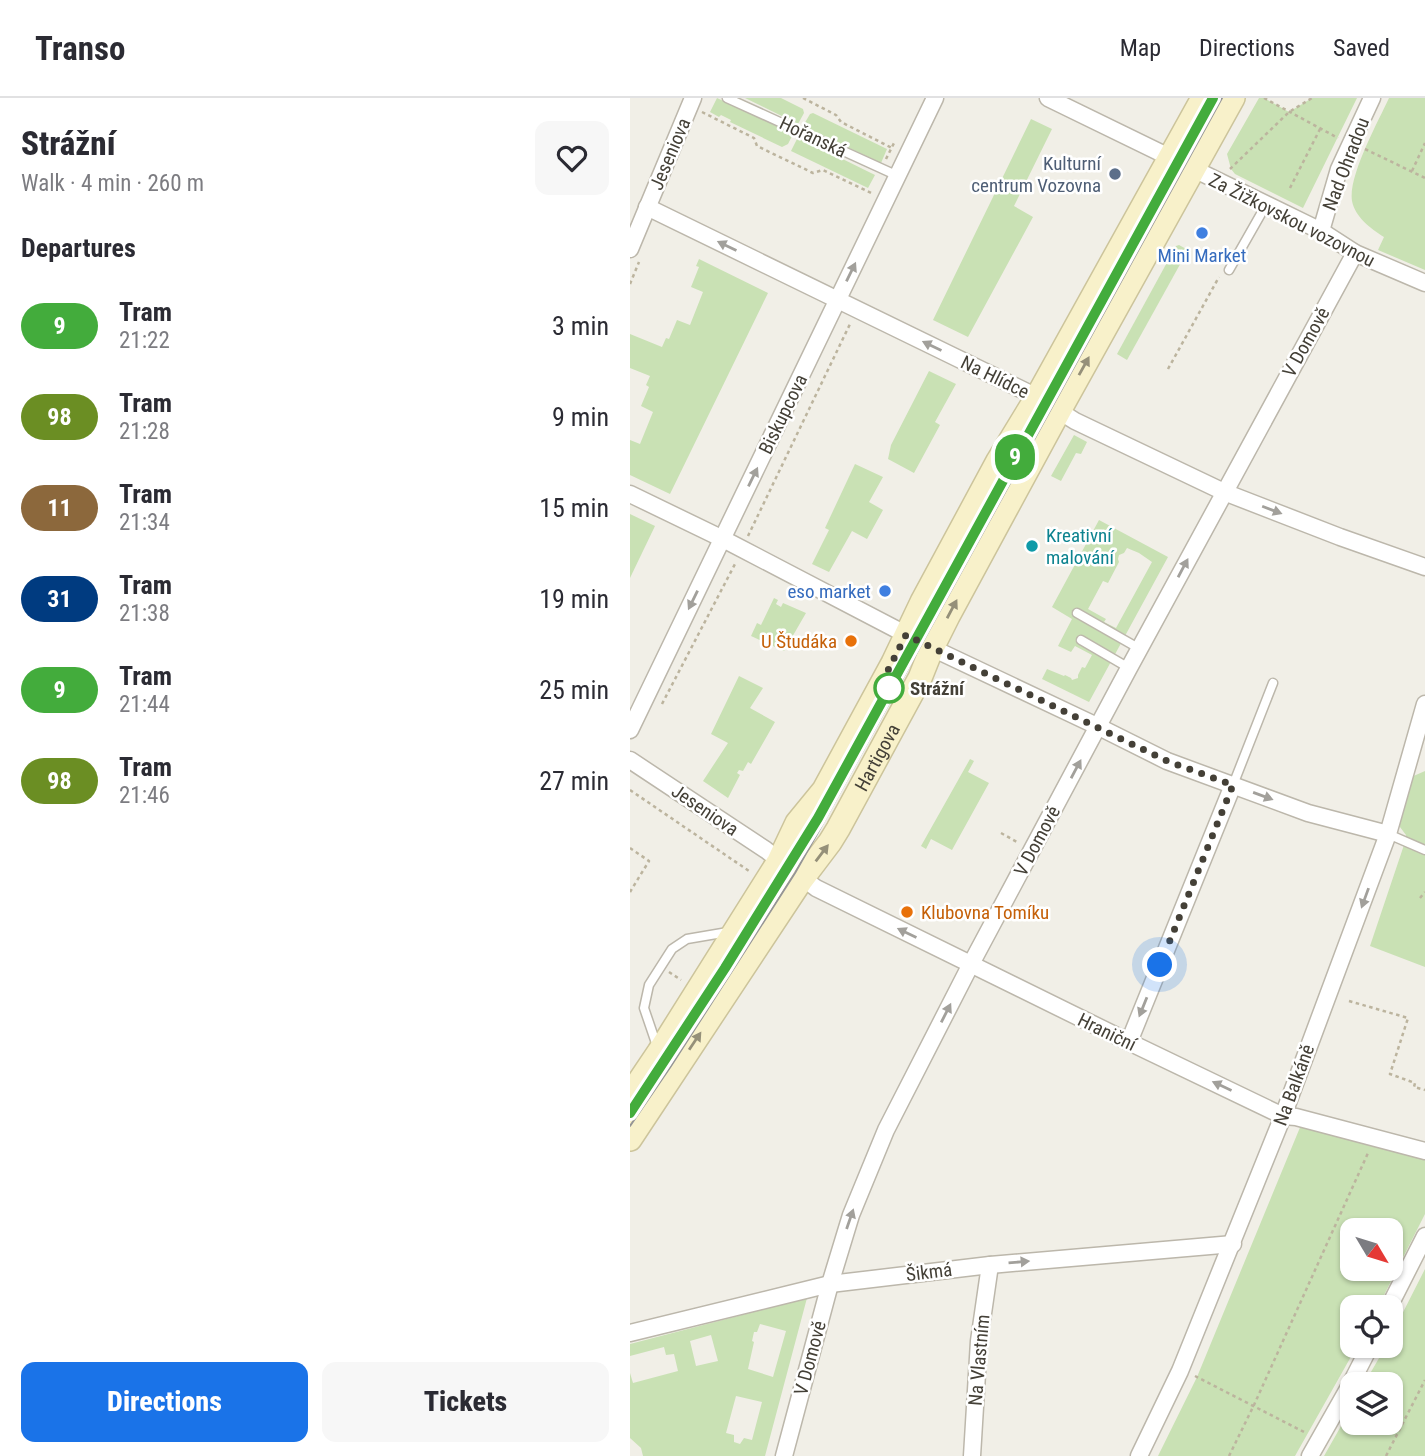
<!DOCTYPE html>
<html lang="en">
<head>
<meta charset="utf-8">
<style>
	:root { --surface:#fff; --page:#f7f7f7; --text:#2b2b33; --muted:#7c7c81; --line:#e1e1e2; --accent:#1a73e8 }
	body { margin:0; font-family:"Roboto Condensed",sans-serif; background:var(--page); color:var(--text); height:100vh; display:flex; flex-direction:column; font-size:26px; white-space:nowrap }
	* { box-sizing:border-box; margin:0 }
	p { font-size:23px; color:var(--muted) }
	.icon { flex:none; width:38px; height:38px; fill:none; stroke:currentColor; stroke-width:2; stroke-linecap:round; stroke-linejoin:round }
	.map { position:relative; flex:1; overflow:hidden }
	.sheet { display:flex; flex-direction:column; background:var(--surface); width:630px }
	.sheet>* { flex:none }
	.badge { padding:0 14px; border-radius:23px; font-size:24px; line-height:46px }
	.needle { width:46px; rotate:128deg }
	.controls { position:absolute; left:710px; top:1120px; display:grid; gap:14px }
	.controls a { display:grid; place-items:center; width:63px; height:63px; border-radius:14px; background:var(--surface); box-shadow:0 2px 5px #0004; font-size:35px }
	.you { position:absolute; width:35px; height:35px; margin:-18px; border:5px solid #fff; border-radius:50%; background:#1a73e8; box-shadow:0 0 0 10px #1a73e833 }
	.map>.badge { position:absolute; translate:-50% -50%; box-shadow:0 0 0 4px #fff }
	h2 { padding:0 21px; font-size:26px; line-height:63px }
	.round { display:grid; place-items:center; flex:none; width:74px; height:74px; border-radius:14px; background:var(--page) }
	.summary { display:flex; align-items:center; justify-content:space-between; height:119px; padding:0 21px }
	h1 { font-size:33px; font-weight:800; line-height:52px }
	.primary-button { display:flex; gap:14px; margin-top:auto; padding:14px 21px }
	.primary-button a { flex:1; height:80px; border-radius:14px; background:var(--accent); color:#fff; font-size:28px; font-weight:800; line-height:80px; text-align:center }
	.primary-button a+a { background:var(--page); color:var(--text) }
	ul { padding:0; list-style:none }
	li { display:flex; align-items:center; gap:21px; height:91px; padding:0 21px }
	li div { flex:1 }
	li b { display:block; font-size:26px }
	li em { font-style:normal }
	li .badge { min-width:77px; font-weight:700; text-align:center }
	header { display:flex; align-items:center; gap:42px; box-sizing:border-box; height:98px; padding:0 35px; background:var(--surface); border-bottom:2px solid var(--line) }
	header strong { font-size:33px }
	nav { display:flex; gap:38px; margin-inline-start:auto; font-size:24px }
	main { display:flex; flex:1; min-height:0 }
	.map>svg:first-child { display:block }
	.green { fill:#c9e1b4; fill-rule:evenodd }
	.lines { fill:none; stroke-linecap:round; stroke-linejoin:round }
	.lane-casing { stroke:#bcb7ab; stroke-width:11 }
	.street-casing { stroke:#bcb7ab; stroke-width:19 }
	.secondary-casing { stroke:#ccc49b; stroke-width:26 }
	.path { stroke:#bcb49e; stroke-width:2.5; stroke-dasharray:3.5 3.5; stroke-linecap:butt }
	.lane { stroke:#fff; stroke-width:8 }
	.street { stroke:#fff; stroke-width:16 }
	.secondary { stroke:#f8f1ca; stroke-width:23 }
	.tram { stroke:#959595; stroke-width:2 }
	.oneway { fill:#a2a09b }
	.oneway2 { fill:#959079 }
	.line-casing { stroke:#fff; stroke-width:16 }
	.line { stroke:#43ac3c; stroke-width:10 }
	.walk { stroke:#444037; stroke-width:7; stroke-dasharray:0 12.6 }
	.service-dot { fill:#5c6f8a; stroke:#fff; stroke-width:2.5 }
	.shop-dot { fill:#3f7fe0; stroke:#fff; stroke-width:2.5 }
	.culture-dot { fill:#0f9aa8; stroke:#fff; stroke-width:2.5 }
	.food-dot { fill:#e8710a; stroke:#fff; stroke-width:2.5 }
	.stop-dot { fill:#fff; stroke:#43ac3c; stroke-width:3.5 }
	.labels { text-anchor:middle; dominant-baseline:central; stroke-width:5; stroke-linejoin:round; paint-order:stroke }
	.street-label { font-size:19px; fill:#444037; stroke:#fff }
	.service-label { font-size:19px; fill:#4e5e75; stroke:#fff; text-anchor:end }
	.shop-label { font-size:19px; fill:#366cbe; stroke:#fff }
	.culture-label { font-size:19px; fill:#0d838f; stroke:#fff; text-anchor:start }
	.food-label { font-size:19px; fill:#c56008; stroke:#fff; text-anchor:end }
	.stop-label { font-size:19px; font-weight:bold; fill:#444037; stroke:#fff; text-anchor:start }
</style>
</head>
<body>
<header>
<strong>Transo</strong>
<nav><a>Map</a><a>Directions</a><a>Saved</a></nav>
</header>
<main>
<section class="sheet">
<div class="summary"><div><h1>Strážní</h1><p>Walk · 4 min · 260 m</p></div><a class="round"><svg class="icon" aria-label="heart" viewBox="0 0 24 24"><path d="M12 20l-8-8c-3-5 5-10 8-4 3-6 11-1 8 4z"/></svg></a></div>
<h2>Departures</h2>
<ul>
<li><span class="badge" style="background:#43ac3c;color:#fff">9</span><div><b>Tram</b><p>21:22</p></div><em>3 min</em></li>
<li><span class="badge" style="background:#6b8e23;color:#fff">98</span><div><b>Tram</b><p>21:28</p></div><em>9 min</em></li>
<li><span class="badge" style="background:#8c683c;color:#fff">11</span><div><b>Tram</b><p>21:34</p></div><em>15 min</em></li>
<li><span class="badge" style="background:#003b80;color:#fff">31</span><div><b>Tram</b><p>21:38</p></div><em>19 min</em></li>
<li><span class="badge" style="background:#43ac3c;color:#fff">9</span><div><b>Tram</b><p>21:44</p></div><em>25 min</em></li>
<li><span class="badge" style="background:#6b8e23;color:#fff">98</span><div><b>Tram</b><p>21:46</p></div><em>27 min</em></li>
</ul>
<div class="primary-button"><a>Directions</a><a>Tickets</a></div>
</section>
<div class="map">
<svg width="795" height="1358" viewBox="0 0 795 1358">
	<rect width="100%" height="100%" fill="#f1efe7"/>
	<g class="green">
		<polygon points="87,0 163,36 158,46 152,49 100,24 101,22 91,17 89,19 80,14"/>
		<polygon points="115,0 151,0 173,11 174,15 168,26"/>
		<polygon points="629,0 634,0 659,14 682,0 727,0 673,110 605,76 601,71 597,56"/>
		<path d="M759 0H795V172L748 152 754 139C741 131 725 119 722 103 718 78 748 24 759 0Z"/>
		<polygon points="183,15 257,51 251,65 173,28 180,16"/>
		<polygon points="401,21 422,31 384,108 403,119 338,239 303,222"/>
		<polygon points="168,39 245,77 238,90 161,53"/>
		<polygon points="549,147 558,152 497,262 487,256 546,148"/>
		<polygon points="69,161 138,195 40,396 0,377 0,342 10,346 23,314 11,308 19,289 16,287 20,278 0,270 0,236 32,249 36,240 39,241 47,222 60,227 73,194 61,189 69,169 66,168"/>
		<polygon points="299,273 326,286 305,324 310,327 284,375 258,361 261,347"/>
		<polygon points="444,337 457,344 451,356 446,355 431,383 421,378"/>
		<polygon points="225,366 253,379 239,404 253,412 237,441 222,433 199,474 182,466 199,432 195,430"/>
		<polygon points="0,416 25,428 0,480"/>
		<path d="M469 422 538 459 459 604 412 581 417 571 434 578 435 577 441 580 442 582 448 580V577L452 569 455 570 462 557 445 548 441 554 428 548 442 521 422 509ZM497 450 509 455 522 464 486 530 474 524 476 521 458 511 473 483 478 485 489 464 488 461 489 457 494 455Z"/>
		<polygon points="144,500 148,502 146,506 151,509 153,505 176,515 154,553 121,538 127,525 131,527"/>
		<polygon points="109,578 133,590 120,610 145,624 121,666 118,664 113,673 109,672 107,675 110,677 98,700 73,683 98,645 81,636"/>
		<polygon points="340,661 344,663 338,674 359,685 322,752 301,741 296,751 291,748"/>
		<polygon points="795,673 795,869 740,848 775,744 776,737 767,725 779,680"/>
		<path d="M671 1027 795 1058V1116L748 1209H723V1248H727L665 1358H528L567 1279ZM723 1132H761V1171H723Z"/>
		<polygon points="795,1171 795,1358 694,1358 723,1307 723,1325 761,1325 761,1286 734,1286 756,1248 761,1248 761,1238"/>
		<path d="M177 1200 135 1358H13L11 1350 0 1340V1275L3 1285 48 1273 44 1256 36 1257 34 1249 0 1258V1246ZM130 1226 156 1233 143 1279 118 1271 124 1244 122 1243 124 1234H127ZM81 1237 88 1263 66 1268 60 1243ZM106 1298 132 1304 122 1342 114 1340 110 1346 104 1344V1337L96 1335Z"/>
	</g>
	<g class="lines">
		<g class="lane-casing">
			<g id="lane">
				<polyline points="97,0 268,78"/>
				<polyline points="599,172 636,107"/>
				<polyline points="447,515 510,551"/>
				<polyline points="451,542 499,570"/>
				<polyline points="603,687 643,585"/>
				<polyline points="758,736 795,752"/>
				<polyline points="28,951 14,910 19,887 42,851 57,841 98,834"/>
			</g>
		</g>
		<g class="street-casing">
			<g id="street">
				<polyline points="418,0 691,133 725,155 795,185"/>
				<polyline points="17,109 407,299 445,323 594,394 710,439 795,469"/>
				<polyline points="691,133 709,71 742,0"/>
				<polyline points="0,151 63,0"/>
				<polyline points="0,396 93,441 302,550 469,629 537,663 678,715 758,736"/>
				<polyline points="0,632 305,0"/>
				<polyline points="0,662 136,752 186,790 499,944 653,1018 666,1019 795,1053"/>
				<polyline points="499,944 603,687"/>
				<polyline points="759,1209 795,1138"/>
				<polyline points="0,1235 200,1186 360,1167 603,1146"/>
				<polyline points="154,1358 200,1186 221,1117 256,1032 341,866 499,570 725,155"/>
				<polyline points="342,1358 349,1243 360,1167"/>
				<polyline points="509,1358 550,1273 653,1018 758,736 795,606"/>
				<polyline points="680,1358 718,1291 740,1248"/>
			</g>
		</g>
		<g class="secondary-casing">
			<g id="secondary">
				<polyline points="0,997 29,954 149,763 167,725 194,692 263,565 292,504 368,363 407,299 573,0"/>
				<path id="s1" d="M0 1041 172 781 200 744 208 731 290 580 302 550 318 518 429 313 603 0"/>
			</g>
		</g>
		<g class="path">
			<polyline points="173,0 206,17 211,24 262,50"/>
			<polyline points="634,0 708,40"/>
			<polyline points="72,14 124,40 127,48 183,75 193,72 241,95"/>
			<polyline points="735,51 795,80"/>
			<polyline points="256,61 264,45"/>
			<polyline points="600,71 659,14 682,0"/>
			<polyline points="782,73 795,45"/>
			<polyline points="660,90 690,31"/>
			<polyline points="0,186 9,164"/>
			<polyline points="538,271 589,179"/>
			<polyline points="118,438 220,226"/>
			<polyline points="32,606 105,466"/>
			<polyline points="0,692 119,773"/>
			<polyline points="371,735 387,744"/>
			<polyline points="0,750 19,763 0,794"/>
			<polyline points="790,800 795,794"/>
			<polyline points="39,874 51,882"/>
			<polyline points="719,903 778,920 760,976 785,985 784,989 795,992"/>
			<polyline points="565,1278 674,1334"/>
			<polyline points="599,1358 624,1307 738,1055"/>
			<polyline points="756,1358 795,1282"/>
		</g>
		<use href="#lane" class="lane"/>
		<use href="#street" class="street"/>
		<use href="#secondary" class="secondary"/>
		<polyline class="tram" points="0,1028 41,968 165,775 187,736 592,0"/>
	</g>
	<defs><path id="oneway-solid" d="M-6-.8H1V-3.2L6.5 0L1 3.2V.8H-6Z" transform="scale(1.75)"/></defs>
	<g class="oneway">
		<use href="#oneway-solid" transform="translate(97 148) rotate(-154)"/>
		<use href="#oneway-solid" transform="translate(221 174) rotate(-64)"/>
		<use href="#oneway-solid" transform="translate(302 248) rotate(-154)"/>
		<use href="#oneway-solid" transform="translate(123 379) rotate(-64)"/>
		<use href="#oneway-solid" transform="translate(642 412) rotate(21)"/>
		<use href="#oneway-solid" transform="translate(553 470) rotate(-62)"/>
		<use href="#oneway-solid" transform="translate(63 502) rotate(116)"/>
		<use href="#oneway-solid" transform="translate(446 671) rotate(-62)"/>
		<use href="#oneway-solid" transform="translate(633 698) rotate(20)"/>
		<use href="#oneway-solid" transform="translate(735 800) rotate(110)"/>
		<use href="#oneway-solid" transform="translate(277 835) rotate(-154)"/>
		<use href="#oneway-solid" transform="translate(513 909) rotate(112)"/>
		<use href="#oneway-solid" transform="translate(316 915) rotate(-63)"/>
		<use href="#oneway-solid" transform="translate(592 988) rotate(-155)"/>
		<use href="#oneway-solid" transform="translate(220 1121) rotate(-71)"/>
		<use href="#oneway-solid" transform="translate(389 1164) rotate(-5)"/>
	</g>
	<g class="oneway2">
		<use href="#oneway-solid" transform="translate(454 268) rotate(-61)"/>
		<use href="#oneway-solid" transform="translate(322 511) rotate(-62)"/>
		<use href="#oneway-solid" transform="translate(192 755) rotate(-53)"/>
		<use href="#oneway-solid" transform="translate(65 943) rotate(-56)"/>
	</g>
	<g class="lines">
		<g class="line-casing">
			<polyline id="line" points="0,1015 95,870 188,720 583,0"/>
		</g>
		<use href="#line" class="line"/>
		<polyline class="walk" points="259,590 251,586 276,537 537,663 603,687 530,867"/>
	</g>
	<circle class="service-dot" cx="485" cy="76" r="7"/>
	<g class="shop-dot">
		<circle cx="572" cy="135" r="7"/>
		<circle cx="255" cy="493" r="7"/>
	</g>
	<circle class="culture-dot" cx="402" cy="448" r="7"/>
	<g class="food-dot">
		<circle cx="221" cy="543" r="7"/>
		<circle cx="277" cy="814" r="7"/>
	</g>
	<circle class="stop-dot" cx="259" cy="590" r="14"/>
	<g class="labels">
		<g class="street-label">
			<text transform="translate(183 39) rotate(25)">Hořanská</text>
			<text transform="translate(40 56) rotate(-67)">Jeseniova</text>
			<text transform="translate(716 66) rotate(-69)">Nad Ohradou</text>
			<text transform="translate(662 122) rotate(27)">Za Žižkovskou vozovnou</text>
			<text transform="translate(676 244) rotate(-61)">V Domově</text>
			<text transform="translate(365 279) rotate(26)">Na Hlídce</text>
			<text transform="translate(153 316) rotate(-64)">Biskupcova</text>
			<text stroke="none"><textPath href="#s1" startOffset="455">Hartigova</textPath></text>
			<text transform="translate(75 712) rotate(34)">Jeseniova</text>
			<text transform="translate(407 743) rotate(-62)">V Domově</text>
			<text transform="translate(477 934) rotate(26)">Hraniční</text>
			<text transform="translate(664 987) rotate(-70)">Na Balkáně</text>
			<text transform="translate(299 1174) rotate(-7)">Šikmá</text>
			<text transform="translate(180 1260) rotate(-75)">V Domově</text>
			<text transform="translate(349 1262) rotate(-85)">Na Vlastním</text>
		</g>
		<g class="service-label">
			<text x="471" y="65">Kulturní<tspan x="471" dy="22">centrum Vozovna</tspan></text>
		</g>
		<g class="shop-label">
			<text x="572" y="157">Mini Market</text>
			<text x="241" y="493" text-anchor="end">eso market</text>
		</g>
		<g class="culture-label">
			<text x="416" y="437">Kreativní<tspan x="416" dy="22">malování</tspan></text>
		</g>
		<g class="food-label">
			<text x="207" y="543">U Študáka</text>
			<text x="291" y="814" text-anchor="start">Klubovna Tomíku</text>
		</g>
		<g class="stop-label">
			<text x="280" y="590">Strážní</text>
		</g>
	</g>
</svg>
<div class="controls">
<a><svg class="needle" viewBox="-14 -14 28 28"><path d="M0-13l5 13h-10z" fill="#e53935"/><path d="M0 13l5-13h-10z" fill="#7c7c81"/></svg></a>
<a><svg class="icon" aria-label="locate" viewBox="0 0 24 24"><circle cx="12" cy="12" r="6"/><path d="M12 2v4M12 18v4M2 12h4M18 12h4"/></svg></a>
<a><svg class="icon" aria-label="layers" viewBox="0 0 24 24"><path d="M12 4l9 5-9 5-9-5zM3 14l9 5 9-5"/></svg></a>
</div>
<div class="you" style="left:530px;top:867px"></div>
<b class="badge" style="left:385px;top:359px;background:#43ac3c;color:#fff">9</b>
</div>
</main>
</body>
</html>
